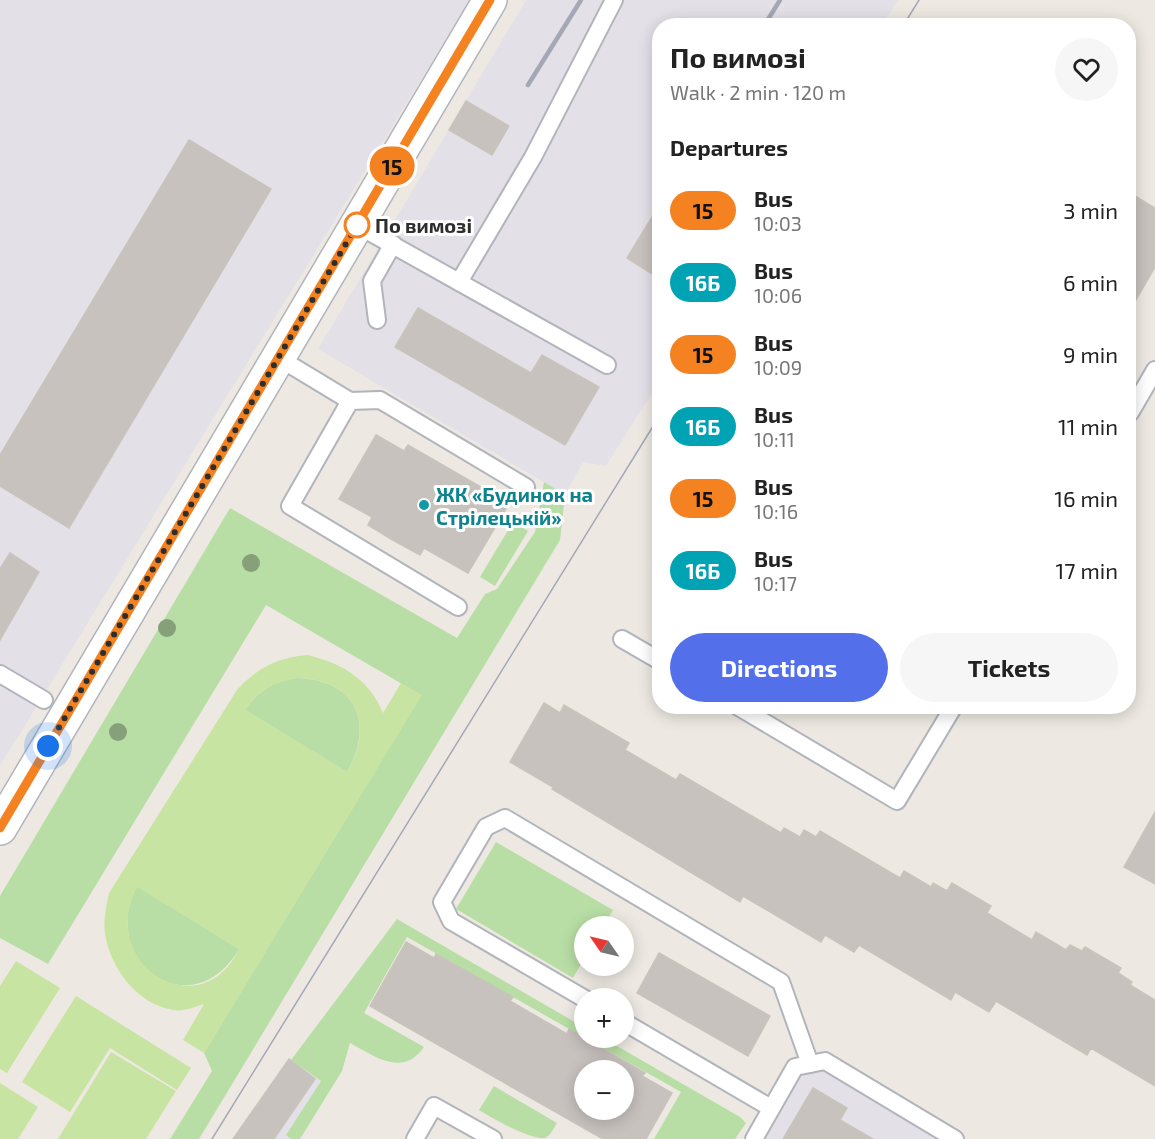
<!DOCTYPE html>
<html lang="en">
<head>
<meta charset="utf-8">
<style>
	:root { --surface:#fff; --page:#f6f6f6; --text:#222; --muted:#767676; --accent:#536fe9 }
	body { margin:0; font-family:"Exo 2",sans-serif; background:var(--page); color:var(--text); height:100vh; display:flex; flex-direction:column; font-size:22px; white-space:nowrap }
	* { box-sizing:border-box; margin:0 }
	p { font-size:20px; color:var(--muted) }
	.icon { flex:none; width:33px; height:33px; fill:none; stroke:currentColor; stroke-width:2; stroke-linecap:round; stroke-linejoin:round }
	.map { position:relative; flex:1; overflow:hidden }
	.panel { position:absolute; left:652px; top:18px; width:484px; height:696px; display:flex; flex-direction:column; background:var(--surface); border-radius:24px; box-shadow:0 3px 15px #0003 }
	.panel>* { flex:none }
	.badge { padding:0 12px; border-radius:20px; font-size:21px; line-height:39px }
	.needle { width:39px; rotate:304deg }
	.fabs { position:absolute; left:574px; top:916px; display:grid; gap:12px }
	.fabs a { display:grid; place-items:center; width:60px; height:60px; border-radius:50%; background:var(--surface); box-shadow:0 3px 15px #0003; font-size:30px }
	.you { position:absolute; width:30px; height:30px; margin:-15px; border:4px solid #fff; border-radius:50%; background:#1a73e8; box-shadow:0 0 0 9px #1a73e833 }
	.map>.badge { position:absolute; translate:-50% -50%; box-shadow:0 0 0 3px #fff }
	h2 { padding:0 18px; font-size:22px; line-height:54px }
	.round { display:grid; place-items:center; flex:none; width:63px; height:63px; border-radius:32px; background:var(--page) }
	.head { display:flex; align-items:center; justify-content:space-between; height:102px; padding:0 18px }
	h1 { font-size:28px; font-weight:700; line-height:45px }
	.action { display:flex; gap:12px; margin-top:auto; padding:12px 18px }
	.action a { flex:1; height:69px; border-radius:36px; background:var(--accent); color:#fff; font-size:24px; font-weight:700; line-height:69px; text-align:center }
	.action a+a { background:var(--page); color:var(--text) }
	ul { padding:0; list-style:none }
	li { display:flex; align-items:center; gap:18px; height:72px; padding:0 18px }
	li div { flex:1 }
	li b { display:block; font-size:22px }
	li em { font-style:normal }
	li .badge { min-width:66px; font-weight:700; text-align:center }
	.map>svg:first-child { display:block }
	.industrial { fill:#e3e1e7 }
	.green { fill:#b8dea5 }
	.pitch { fill:#c8e4a2; fill-rule:evenodd }
	.building { fill:#c7c2be; stroke:#c9c4bb; stroke-width:1.5; fill-rule:evenodd }
	.lines { fill:none; stroke-linecap:round; stroke-linejoin:round }
	.lane-casing { stroke:#b2b4bc; stroke-width:20 }
	.secondary-casing { stroke:#b2b4bc; stroke-width:36 }
	.lane { stroke:#fff; stroke-width:16 }
	.secondary { stroke:#fff; stroke-width:33 }
	.tram { stroke:#a5a7b6; stroke-width:1.5 }
	.rail { stroke:#a5a7b6; stroke-width:4.5 }
	.tree { fill:#86a179 }
	.line-casing { stroke:#fff; stroke-width:14 }
	.line { stroke:#f58220; stroke-width:9 }
	.walk { stroke:#2e2e2e; stroke-width:6; stroke-dasharray:0 10.8 }
	.stop-dot { fill:#fff; stroke:#f58220; stroke-width:3 }
	.culture-dot { fill:#0f9aa8; stroke:#fff; stroke-width:2 }
	.labels { text-anchor:middle; dominant-baseline:central; stroke-width:6; stroke-linejoin:round; paint-order:stroke }
	.stop-label { font-size:20px; font-weight:bold; fill:#2e2e2e; stroke:#fff; text-anchor:start }
	.culture-label { font-size:20px; font-weight:bold; fill:#0d838f; stroke:#fff; text-anchor:start }
</style>
</head>
<body>
<div class="map">
<svg width="1155" height="1139" viewBox="0 0 1155 1139">
	<rect width="100%" height="100%" fill="#ede9e2"/>
	<g class="industrial">
		<polygon points="0,0 470,0 0,766"/>
		<polygon points="526,0 898,0 882,25 660,26 660,380 606,466 583,462 565,495 318,349"/>
		<polygon points="291,1060 321,1081 286,1135 291,1139 234,1139"/>
		<polygon points="825,1061 955,1139 754,1139 795,1067"/>
	</g>
	<g class="green">
		<polygon points="544,482 565,495 560,540 199,1139 170,1139 212,1071 204,1053 421,695 266,605 48,964 0,938 0,896 230,508 457,638 485,594 497,589 535,532"/>
		<polygon points="513,522 528,531 495,586 480,577"/>
		<path d="M296 678C356 679 375 723 347 772L245 710C259 690 273 682 296 678Z"/>
		<polygon points="496,842 613,910 603,927 585,927 585,957 573,978 456,909"/>
		<path d="M137 886 239 949C192 1029 97 962 137 886Z"/>
		<path d="M397 919 585 1028V1038L407 937 364 1013 424 1047C403 1078 374 1056 350 1043L342 1071 300 1139H291L286 1135 321 1081 291 1060Z"/>
		<polygon points="586,1038 603,1038 740,1117 746,1123 735,1139 654,1139 681,1092"/>
		<path d="M494 1086 557 1123C554 1128 550 1136 545 1138 528 1139 494 1119 479 1110Z"/>
	</g>
	<g class="pitch">
		<path d="M308 655C343 664 369 679 383 713L401 683 422 695 204 1053 183 1040 204 1004C194 1007 184 1012 173 1010 138 1004 113 971 106 939 102 923 106 908 109 893L237 690C257 668 278 657 308 655ZM297 678C355 679 376 723 347 772L246 710C258 690 274 682 297 678ZM137 887 239 949C201 1029 96 965 137 887Z"/>
		<polygon points="16,961 60,988 7,1073 0,1069 0,986"/>
		<polygon points="76,996 191,1068 177,1090 110,1048 70,1112 22,1082"/>
		<polygon points="111,1052 176,1091 146,1139 58,1139"/>
		<polygon points="0,1083 38,1107 18,1139 0,1139"/>
	</g>
	<g class="building">
		<polygon points="466,101 509,126 492,155 449,130"/>
		<polygon points="189,140 271,189 69,528 0,486 0,455"/>
		<polygon points="1130,193 1155,208 1155,267 1130,310"/>
		<polygon points="660,204 660,279 627,258"/>
		<polygon points="418,308 531,373 542,355 599,387 565,445 395,347"/>
		<polygon points="376,435 404,451 408,445 493,494 490,500 506,509 468,573 424,548 420,555 391,539 368,525 372,517 339,499"/>
		<polygon points="10,553 39,572 0,640 0,569"/>
		<polygon points="544,703 560,713 564,705 629,743 625,750 676,780 680,774 781,833 784,828 800,837 804,830 816,837 820,831 900,878 904,871 931,887 933,883 947,891 952,883 991,906 987,913 1032,940 1036,932 1066,950 1070,945 1082,951 1085,947 1121,968 1118,973 1132,982 1130,985 1155,1000 1155,1086 1091,1048 1087,1055 996,1001 989,1012 955,992 951,1000 859,945 854,952 825,935 821,942 743,896 740,902 552,789 553,787 510,762"/>
		<polygon points="1155,812 1155,884 1124,867"/>
		<path d="M406 942 434 958 436 954 513 997 510 1001 567 1034 569 1029 645 1073 642 1076 672 1093 646 1139H603L370 1006ZM585 1071H624V1110H585Z"/>
		<polygon points="659,953 770,1016 748,1056 637,993"/>
		<polygon points="289,1059 315,1079 274,1139 233,1139"/>
		<polygon points="813,1088 847,1108 840,1120 873,1139 783,1139"/>
	</g>
	<g class="lines">
		<g class="lane-casing">
			<g id="lane">
				<polyline points="357,225 607,365"/>
				<polyline points="459,282 533,157 614,0"/>
				<polyline points="377,320 372,281 393,244"/>
				<polyline points="279,358 350,401"/>
				<polyline points="1130,413 1155,370"/>
				<polyline points="458,607 290,506 350,401 380,400 526,487"/>
				<polyline points="622,639 660,661"/>
				<polyline points="0,674 44,700"/>
				<polyline points="737,706 897,801 954,706"/>
				<polyline points="585,999 451,921 442,902 486,827 505,818 781,982 810,1064"/>
				<polyline points="624,1022 771,1108"/>
				<polyline points="415,1139 434,1106 493,1139"/>
				<polyline points="754,1139 795,1067 825,1061 955,1139"/>
			</g>
		</g>
		<g class="secondary-casing">
			<polyline id="secondary" points="0,828 490,0"/>
		</g>
		<use href="#lane" class="lane"/>
		<use href="#secondary" class="secondary"/>
		<g class="tram">
			<polyline points="903,26 919,0"/>
			<polyline points="212,1139 660,415"/>
		</g>
		<g class="rail">
			<polyline points="764,26 780,0"/>
			<polyline points="528,85 581,0"/>
		</g>
	</g>
	<g class="tree">
		<circle cx="251" cy="563" r="9"/>
		<circle cx="167" cy="628" r="9"/>
		<circle cx="118" cy="732" r="9"/>
	</g>
	<g class="lines">
		<g class="line-casing">
			<polyline id="line" points="0,828 490,0"/>
		</g>
		<use href="#line" class="line"/>
		<polyline class="walk" points="48,746 357,225"/>
	</g>
	<circle class="stop-dot" cx="357" cy="225" r="12"/>
	<circle class="culture-dot" cx="424" cy="505" r="6"/>
	<g class="labels">
		<g class="stop-label">
			<text x="375" y="225">По вимозі</text>
		</g>
		<g class="culture-label">
			<text x="436" y="494">ЖК «Будинок на<tspan x="436" dy="23">Стрілецькій»</tspan></text>
		</g>
	</g>
</svg>
<div class="fabs">
<a><svg class="needle" viewBox="-14 -14 28 28"><path d="M0-13l5 13h-10z" fill="#e53935"/><path d="M0 13l5-13h-10z" fill="#767676"/></svg></a>
<a>+</a>
<a>−</a>
</div>
<div class="you" style="left:48px;top:746px"></div>
<b class="badge" style="left:392px;top:166px;background:#f58220;color:#111">15</b>
<section class="panel">
<div class="head"><div><h1>По вимозі</h1><p>Walk · 2 min · 120 m</p></div><a class="round"><svg class="icon" aria-label="heart" viewBox="0 0 24 24"><path d="M12 20l-8-8c-3-5 5-10 8-4 3-6 11-1 8 4z"/></svg></a></div>
<h2>Departures</h2>
<ul>
<li><span class="badge" style="background:#f58220;color:#111">15</span><div><b>Bus</b><p>10:03</p></div><em>3 min</em></li>
<li><span class="badge" style="background:#00a3b4;color:#fff">16Б</span><div><b>Bus</b><p>10:06</p></div><em>6 min</em></li>
<li><span class="badge" style="background:#f58220;color:#111">15</span><div><b>Bus</b><p>10:09</p></div><em>9 min</em></li>
<li><span class="badge" style="background:#00a3b4;color:#fff">16Б</span><div><b>Bus</b><p>10:11</p></div><em>11 min</em></li>
<li><span class="badge" style="background:#f58220;color:#111">15</span><div><b>Bus</b><p>10:16</p></div><em>16 min</em></li>
<li><span class="badge" style="background:#00a3b4;color:#fff">16Б</span><div><b>Bus</b><p>10:17</p></div><em>17 min</em></li>
</ul>
<div class="action"><a>Directions</a><a>Tickets</a></div>
</section>
</div>
</body>
</html>
